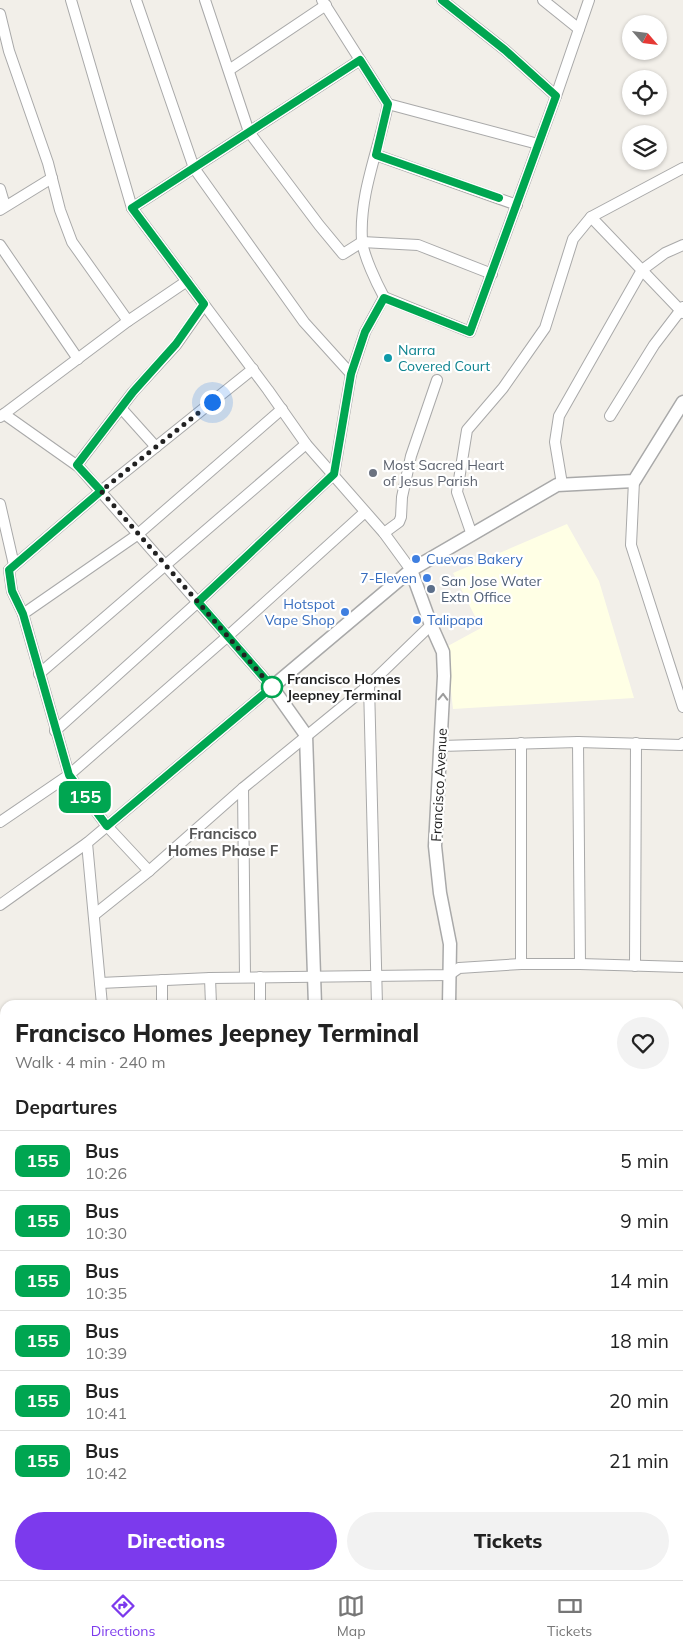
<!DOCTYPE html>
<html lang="en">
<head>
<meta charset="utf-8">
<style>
	:root { --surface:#fff; --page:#f2f2f2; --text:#222; --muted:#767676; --line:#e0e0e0; --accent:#7c3aed }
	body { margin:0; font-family:Mulish,sans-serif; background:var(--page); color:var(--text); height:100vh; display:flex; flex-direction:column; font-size:19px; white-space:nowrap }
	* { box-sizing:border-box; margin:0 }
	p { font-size:16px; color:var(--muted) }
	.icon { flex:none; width:28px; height:28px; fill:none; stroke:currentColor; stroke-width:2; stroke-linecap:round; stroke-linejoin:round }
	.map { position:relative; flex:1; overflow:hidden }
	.side { position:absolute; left:0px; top:1000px; width:684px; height:580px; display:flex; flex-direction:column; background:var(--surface); border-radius:15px 15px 0 0; box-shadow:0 1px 4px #0004 }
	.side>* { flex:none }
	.badge { padding:0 10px; border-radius:8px; font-size:18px; line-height:32px }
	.needle { width:32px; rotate:118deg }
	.tools { position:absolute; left:622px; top:15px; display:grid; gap:10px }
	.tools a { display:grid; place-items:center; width:45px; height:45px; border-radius:50%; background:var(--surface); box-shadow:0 1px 4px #0004; font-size:25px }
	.you { position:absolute; width:25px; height:25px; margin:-12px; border:4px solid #fff; border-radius:50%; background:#1a73e8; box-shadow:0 0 0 8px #1a73e833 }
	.map>.badge { position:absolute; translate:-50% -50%; box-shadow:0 0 0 2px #fff }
	h2 { padding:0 15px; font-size:19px; line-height:45px }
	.round { display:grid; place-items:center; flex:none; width:52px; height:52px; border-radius:26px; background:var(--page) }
	.headline { display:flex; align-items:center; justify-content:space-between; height:85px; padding:0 15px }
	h1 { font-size:24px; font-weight:800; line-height:38px }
	.button { display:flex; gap:10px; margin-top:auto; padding:10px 15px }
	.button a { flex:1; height:58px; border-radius:30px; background:var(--accent); color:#fff; font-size:20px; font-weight:800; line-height:58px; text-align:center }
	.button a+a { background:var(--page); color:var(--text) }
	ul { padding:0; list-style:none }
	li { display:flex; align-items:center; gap:15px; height:60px; padding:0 15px; border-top:1px solid var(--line) }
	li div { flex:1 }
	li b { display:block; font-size:19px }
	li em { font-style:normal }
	li .badge { min-width:55px; font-weight:700; text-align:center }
	.menu { display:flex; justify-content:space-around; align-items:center; height:70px; border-top:1px solid var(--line); background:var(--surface); font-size:14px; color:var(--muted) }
	.menu a { display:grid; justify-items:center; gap:2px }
	.menu .active { color:var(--accent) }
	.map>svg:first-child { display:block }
	.education { fill:#ffffe5 }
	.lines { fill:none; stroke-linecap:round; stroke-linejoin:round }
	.stream { stroke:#aad3df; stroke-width:3 }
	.minor-casing { stroke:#a9a9a9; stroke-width:12 }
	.tertiary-casing { stroke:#a9a9a9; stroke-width:15 }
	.minor { stroke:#fff; stroke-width:10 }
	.tertiary { stroke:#fff; stroke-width:12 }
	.oneway { stroke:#9c9c9c }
	.line-casing { stroke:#fff; stroke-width:11 }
	.line { stroke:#00a651; stroke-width:8 }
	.walk { stroke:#222; stroke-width:5; stroke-dasharray:0 9 }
	.culture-dot { fill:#0f9aa8; stroke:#fff; stroke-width:2 }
	.worship-dot { fill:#6b7280; stroke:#fff; stroke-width:2 }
	.shop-dot { fill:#3f7fe0; stroke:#fff; stroke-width:2 }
	.service-dot { fill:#5c6f8a; stroke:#fff; stroke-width:2 }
	.stop-dot { fill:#fff; stroke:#00a651; stroke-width:2.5 }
	.labels { text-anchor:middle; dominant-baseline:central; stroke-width:4.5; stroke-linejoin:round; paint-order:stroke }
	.culture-label { font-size:14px; fill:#0d838f; stroke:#fff; text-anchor:start }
	.worship-label { font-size:14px; fill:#5b616d; stroke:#fff; text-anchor:start }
	.shop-label { font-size:14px; fill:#366cbe; stroke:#fff; text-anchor:start }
	.service-label { font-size:14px; fill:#4e5e75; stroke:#fff; text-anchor:start }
	.stop-label { font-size:14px; font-weight:bold; fill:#222; stroke:#fff; text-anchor:start }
	.street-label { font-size:14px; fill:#222; stroke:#fff }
	.neighbourhood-label { font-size:15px; font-weight:bold; fill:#555; stroke:#fff }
</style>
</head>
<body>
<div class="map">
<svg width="683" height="1580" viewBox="0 0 683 1580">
	<rect width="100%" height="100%" fill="#f2efe9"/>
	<polygon class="education" points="567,524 599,581 634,698 453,709 446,647 481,628 453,573"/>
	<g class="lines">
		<polyline class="stream" points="679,1113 680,1107 683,1105"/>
		<g class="minor-casing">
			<g id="minor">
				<polyline points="71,0 132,208 268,390 306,444 384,533 411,570"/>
				<polyline points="136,0 194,168 304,322 351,374"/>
				<polyline points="205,0 249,132 319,225 343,254 362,242 418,245 492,274"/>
				<polyline points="442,0 505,50 556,96"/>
				<polyline points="543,0 579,29"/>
				<polyline points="0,14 9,51 48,163 60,210 72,242 128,321"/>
				<polyline points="229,70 326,5"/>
				<polyline points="388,104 538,144"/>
				<polyline points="376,155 517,205"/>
				<polyline points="0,189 5,206"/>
				<polyline points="132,208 360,60"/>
				<polyline points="0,210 52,178"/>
				<polyline points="591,217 683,313"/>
				<polyline points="0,245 78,359"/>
				<polyline points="384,297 470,332 556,96 589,0"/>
				<polyline points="121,408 156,447"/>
				<polyline points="4,414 79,467 272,687 87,843 102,1005"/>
				<polyline points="610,416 654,345 683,307"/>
				<polyline points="0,417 128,321 187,281"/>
				<polyline points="77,465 133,392 176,345 204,305"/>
				<polyline points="634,481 631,545 683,707"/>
				<polyline points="562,484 555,442 559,416 642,270 665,253 683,245"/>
				<polyline points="0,504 14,565"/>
				<polyline points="384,533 399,522 401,517 402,497 411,456 437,380"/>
				<polyline points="472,535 457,492 467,430 503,388 545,328 573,239 591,217 683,168"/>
				<polyline points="23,614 12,591 9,570 101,491 253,369"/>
				<polyline points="39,674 306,444"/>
				<polyline points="369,685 377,1005"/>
				<path d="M55 731 198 602 334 474 351 374 365 332 384 297C377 284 363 255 362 240 359 194 379 149 388 104L322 0"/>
				<polyline points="578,742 580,964"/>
				<polyline points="521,743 521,964"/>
				<polyline points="441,746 578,742 681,745 683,743"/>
				<polyline points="243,788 245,977"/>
				<polyline points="0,822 69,775 228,636 365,512"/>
				<polyline points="149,871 107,826 69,775 23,614 137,535 282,409"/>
				<polyline points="0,905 87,843"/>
				<polyline points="94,915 149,871 243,788 369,685 431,625"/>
				<polyline points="635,966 636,743"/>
				<polyline points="260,977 260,1005"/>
				<polyline points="210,978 211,1005"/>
				<polyline points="162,980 162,1005"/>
				<polyline points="100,983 210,978 449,975 459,968 521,964 580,964 683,967"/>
				<polyline points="679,1060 683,1061"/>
				<polyline points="0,1137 5,1161"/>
				<polyline points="679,1182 683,1184"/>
				<polyline points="679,1249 683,1241"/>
				<polyline points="5,1268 3,1276 5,1324"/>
				<polyline points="679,1274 683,1277"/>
				<polyline points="679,1323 683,1326"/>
				<polyline points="679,1348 683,1343"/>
				<polyline points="0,1352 5,1354"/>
				<polyline points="679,1404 683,1402"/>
				<polyline points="0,1494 5,1496"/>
				<polyline points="0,1555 5,1554"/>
				<polyline points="169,1575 172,1580"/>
				<polyline points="103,1580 111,1575"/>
				<polyline points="278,1580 287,1575"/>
			</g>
		</g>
		<g class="tertiary-casing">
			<g id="tertiary">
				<polyline points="411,570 431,625 443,652 444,676 435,846 440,893 450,944 449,1005"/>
				<polyline points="315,1005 306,735 272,687 411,570 557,485 634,481 683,402"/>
				<polyline points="59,1575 61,1580"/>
			</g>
		</g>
		<use href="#minor" class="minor"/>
		<use href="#tertiary" class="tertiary"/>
	</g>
	<defs><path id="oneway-chevron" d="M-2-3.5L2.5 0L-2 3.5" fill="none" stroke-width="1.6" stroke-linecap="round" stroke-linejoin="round" transform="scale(1.25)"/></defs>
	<use class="oneway" href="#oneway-chevron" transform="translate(443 697) rotate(-88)"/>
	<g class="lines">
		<g class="line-casing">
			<polyline id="line" points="442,0 505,50 556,96 470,332 384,298 365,332 351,374 334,474 198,602 272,687 107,826 69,775 23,614 12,591 9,570 101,491 77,465 133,392 176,344 204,304 132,208 360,60 388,104 376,155 499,198"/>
		</g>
		<use href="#line" class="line"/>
		<polyline class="walk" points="212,402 101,491 272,687"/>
	</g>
	<circle class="culture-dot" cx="388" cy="358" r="5"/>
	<circle class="worship-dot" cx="373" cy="473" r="5"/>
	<g class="shop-dot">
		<circle cx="416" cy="559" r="5"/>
		<circle cx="427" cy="578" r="5"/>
		<circle cx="345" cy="612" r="5"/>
		<circle cx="417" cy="620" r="5"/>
	</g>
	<circle class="service-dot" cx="431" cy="589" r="5"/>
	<circle class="stop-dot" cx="272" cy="687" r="10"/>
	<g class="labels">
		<g class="culture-label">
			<text x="398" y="350">Narra<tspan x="398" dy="16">Covered Court</tspan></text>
		</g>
		<g class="worship-label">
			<text x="383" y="465">Most Sacred Heart<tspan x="383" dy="16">of Jesus Parish</tspan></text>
		</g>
		<g class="shop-label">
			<text x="426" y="559">Cuevas Bakery</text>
			<text x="417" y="578" text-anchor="end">7-Eleven</text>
			<text x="335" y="604" text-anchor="end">Hotspot<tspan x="335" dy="16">Vape Shop</tspan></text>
			<text x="427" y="620">Talipapa</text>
		</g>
		<g class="service-label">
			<text x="441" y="581">San Jose Water<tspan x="441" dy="16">Extn Office</tspan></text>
		</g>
		<g class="stop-label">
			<text x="287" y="679">Francisco Homes<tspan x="287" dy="16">Jeepney Terminal</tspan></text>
		</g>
		<g class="street-label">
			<text transform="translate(439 785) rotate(-87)">Francisco Avenue</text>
		</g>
		<g class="neighbourhood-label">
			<text x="223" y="833">Francisco<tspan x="223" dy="17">Homes Phase F</tspan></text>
		</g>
	</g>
</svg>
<div class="tools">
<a><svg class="needle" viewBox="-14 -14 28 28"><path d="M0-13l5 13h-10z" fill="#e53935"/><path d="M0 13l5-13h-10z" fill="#767676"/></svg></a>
<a><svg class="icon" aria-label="locate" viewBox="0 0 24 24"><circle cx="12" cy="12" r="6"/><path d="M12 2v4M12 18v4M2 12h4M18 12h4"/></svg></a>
<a><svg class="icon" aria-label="layers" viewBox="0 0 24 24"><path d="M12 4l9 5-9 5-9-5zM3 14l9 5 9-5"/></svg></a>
</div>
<div class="you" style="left:212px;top:402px"></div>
<b class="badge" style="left:85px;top:797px;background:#00a651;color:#fff">155</b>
<section class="side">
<div class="headline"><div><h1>Francisco Homes Jeepney Terminal</h1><p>Walk · 4 min · 240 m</p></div><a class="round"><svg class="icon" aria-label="heart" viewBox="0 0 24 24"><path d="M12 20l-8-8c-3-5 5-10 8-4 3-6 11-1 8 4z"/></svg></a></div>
<h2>Departures</h2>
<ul>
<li><span class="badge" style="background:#00a651;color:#fff">155</span><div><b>Bus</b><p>10:26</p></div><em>5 min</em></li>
<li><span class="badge" style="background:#00a651;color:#fff">155</span><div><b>Bus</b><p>10:30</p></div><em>9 min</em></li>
<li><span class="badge" style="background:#00a651;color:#fff">155</span><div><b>Bus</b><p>10:35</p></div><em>14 min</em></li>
<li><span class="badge" style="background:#00a651;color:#fff">155</span><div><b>Bus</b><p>10:39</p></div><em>18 min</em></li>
<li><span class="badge" style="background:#00a651;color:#fff">155</span><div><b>Bus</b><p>10:41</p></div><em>20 min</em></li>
<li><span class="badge" style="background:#00a651;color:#fff">155</span><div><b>Bus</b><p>10:42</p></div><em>21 min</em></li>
</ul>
<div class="button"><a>Directions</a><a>Tickets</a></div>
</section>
</div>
<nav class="menu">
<a class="active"><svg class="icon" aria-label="directions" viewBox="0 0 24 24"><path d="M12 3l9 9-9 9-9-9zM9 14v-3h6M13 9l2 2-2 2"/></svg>Directions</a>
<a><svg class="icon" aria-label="map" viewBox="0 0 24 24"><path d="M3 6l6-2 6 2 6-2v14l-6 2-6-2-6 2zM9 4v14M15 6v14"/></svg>Map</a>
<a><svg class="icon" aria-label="tickets" viewBox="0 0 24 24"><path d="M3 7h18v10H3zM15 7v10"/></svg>Tickets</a>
</nav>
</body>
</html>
